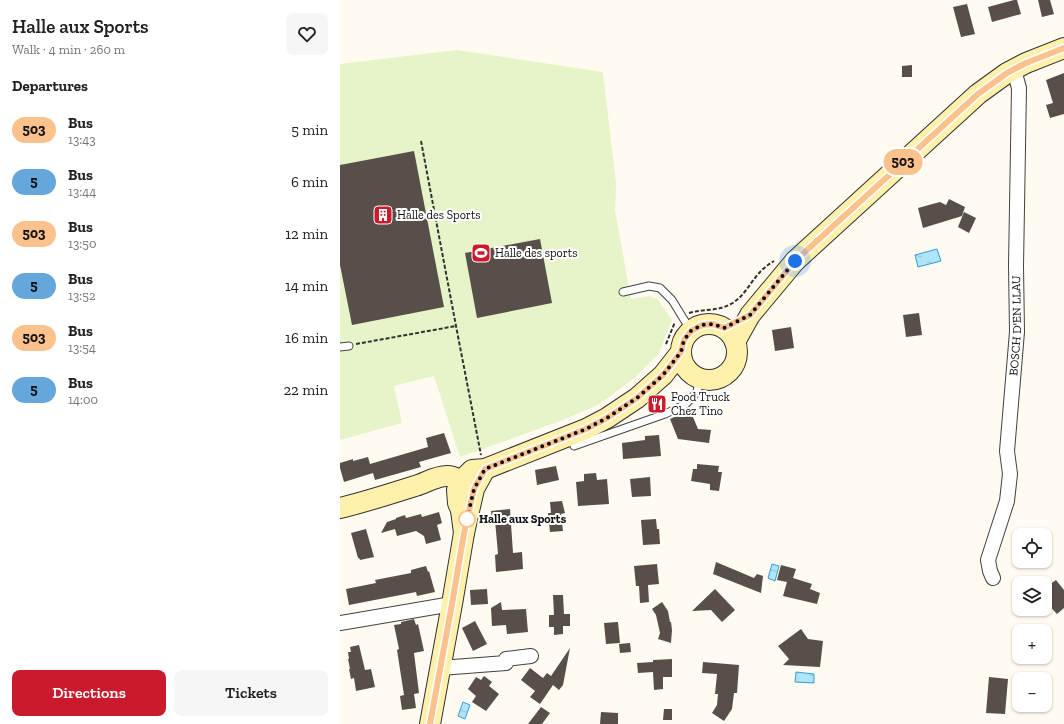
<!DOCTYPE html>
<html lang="en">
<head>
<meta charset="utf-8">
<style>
	:root { --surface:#fff; --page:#f6f6f6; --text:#202124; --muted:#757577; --accent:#cc1a2d }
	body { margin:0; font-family:"Zilla Slab",serif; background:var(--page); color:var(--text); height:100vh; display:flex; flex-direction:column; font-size:15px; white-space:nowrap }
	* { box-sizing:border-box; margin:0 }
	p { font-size:13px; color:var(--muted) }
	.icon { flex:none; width:22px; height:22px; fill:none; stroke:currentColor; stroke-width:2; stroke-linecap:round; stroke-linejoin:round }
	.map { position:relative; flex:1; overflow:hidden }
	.details { display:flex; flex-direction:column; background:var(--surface); width:340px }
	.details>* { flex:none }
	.badge { padding:0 8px; border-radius:13px; font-size:14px; line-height:26px }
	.fabs { position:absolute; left:672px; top:528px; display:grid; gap:8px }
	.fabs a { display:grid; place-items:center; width:40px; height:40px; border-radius:8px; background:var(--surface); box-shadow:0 1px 3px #0004; font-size:20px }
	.you { position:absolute; width:20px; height:20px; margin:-10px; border:3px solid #fff; border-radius:50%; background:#1a73e8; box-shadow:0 0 0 6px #1a73e833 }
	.map>.badge { position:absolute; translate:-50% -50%; box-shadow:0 0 0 2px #fff }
	h2 { padding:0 12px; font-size:15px; line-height:36px }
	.round { display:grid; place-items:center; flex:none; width:42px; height:42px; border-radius:8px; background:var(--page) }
	.overview { display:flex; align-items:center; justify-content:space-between; height:68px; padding:0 12px }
	h1 { font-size:19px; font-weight:600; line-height:30px }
	.button { display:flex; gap:8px; margin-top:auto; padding:8px 12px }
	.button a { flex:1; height:46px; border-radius:8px; background:var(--accent); color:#fff; font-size:16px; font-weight:600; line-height:46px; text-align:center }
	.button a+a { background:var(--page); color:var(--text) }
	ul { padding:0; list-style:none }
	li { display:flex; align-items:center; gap:12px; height:52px; padding:0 12px }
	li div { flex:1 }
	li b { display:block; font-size:15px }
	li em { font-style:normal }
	li .badge { min-width:44px; font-weight:700; text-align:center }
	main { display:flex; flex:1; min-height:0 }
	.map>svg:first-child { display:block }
	.pitch { fill:#e7f4c9 }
	.water { fill:url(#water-ripples); stroke:#319fd9 }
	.building { fill:#594f4a }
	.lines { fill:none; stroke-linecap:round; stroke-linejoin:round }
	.lane-casing { stroke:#424242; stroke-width:9 }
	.street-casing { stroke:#424242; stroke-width:16 }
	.secondary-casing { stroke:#313131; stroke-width:22 }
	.path { stroke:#313131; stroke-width:2; stroke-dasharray:4 2; stroke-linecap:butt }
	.lane { stroke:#fff; stroke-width:7 }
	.street { stroke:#fff; stroke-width:14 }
	.secondary { stroke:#fff1ac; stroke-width:20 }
	.line-casing { stroke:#fff; stroke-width:9 }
	.line { stroke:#fcc28d; stroke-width:6 }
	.walk { stroke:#0f0f0f; stroke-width:4; stroke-dasharray:0 7.2 }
	.stop-dot { fill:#fff; stroke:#fcc28d; stroke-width:2 }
	.labels { text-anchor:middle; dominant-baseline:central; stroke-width:4; stroke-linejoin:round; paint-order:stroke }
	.poi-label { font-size:12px; fill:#0f0f0f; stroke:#fff; text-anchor:start }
	.street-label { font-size:12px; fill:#0f0f0f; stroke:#fff }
	.stop-label { font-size:12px; font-weight:bold; fill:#0f0f0f; stroke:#fff; text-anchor:start }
</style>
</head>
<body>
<main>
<section class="details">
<div class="overview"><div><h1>Halle aux Sports</h1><p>Walk · 4 min · 260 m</p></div><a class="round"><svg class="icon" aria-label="heart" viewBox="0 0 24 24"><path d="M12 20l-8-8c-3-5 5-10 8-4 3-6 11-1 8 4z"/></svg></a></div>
<h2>Departures</h2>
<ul>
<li><span class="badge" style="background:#fcc28d;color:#111">503</span><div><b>Bus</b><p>13:43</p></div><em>5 min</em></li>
<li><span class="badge" style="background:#65a6db;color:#111">5</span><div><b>Bus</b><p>13:44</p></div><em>6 min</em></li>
<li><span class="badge" style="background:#fcc28d;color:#111">503</span><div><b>Bus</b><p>13:50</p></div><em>12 min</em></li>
<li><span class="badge" style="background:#65a6db;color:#111">5</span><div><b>Bus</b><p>13:52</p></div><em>14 min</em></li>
<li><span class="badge" style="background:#fcc28d;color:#111">503</span><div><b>Bus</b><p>13:54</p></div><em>16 min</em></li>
<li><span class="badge" style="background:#65a6db;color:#111">5</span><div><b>Bus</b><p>14:00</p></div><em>22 min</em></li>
</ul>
<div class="button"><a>Directions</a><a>Tickets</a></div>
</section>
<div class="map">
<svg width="724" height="724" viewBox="0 0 724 724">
	<defs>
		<pattern id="water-ripples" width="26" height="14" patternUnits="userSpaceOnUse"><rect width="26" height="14" fill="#b0e4fb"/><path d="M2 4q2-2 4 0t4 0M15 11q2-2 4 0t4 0" fill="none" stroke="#96c2d6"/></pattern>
	</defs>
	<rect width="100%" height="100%" fill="#fffbf1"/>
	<polygon class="pitch" points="117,50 263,72 276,184 275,210 291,299 310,296 318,300 332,320 318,355 292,380 258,405 218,422 120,457 94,376 54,386 62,423 0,440 0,64"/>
	<g class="water">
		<polygon points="597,249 601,261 578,267 575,255"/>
		<polygon points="432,564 439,566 435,581 428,578"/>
		<polygon points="456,672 474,674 474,683 455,682"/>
		<polygon points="123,702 130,705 125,719 118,716"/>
	</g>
	<g class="building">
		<polygon points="674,0 677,0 681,14 652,22 648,7"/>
		<polygon points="698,0 710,0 714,14 702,17"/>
		<polygon points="627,4 635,34 621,37 613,7"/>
		<polygon points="572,65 572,77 562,77 562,66"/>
		<polygon points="724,73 724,114 710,118 706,105 713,103 706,80"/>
		<polygon points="74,151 104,307 12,325 0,265 0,165"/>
		<polygon points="609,199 625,207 622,216 583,228 578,208 600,202 606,205"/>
		<polygon points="624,212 636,218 629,233 618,227"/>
		<polygon points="200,239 212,303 137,318 125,253"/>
		<polygon points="579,313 582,335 566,337 563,315"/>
		<polygon points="451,327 454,348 435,351 432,330"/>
		<polygon points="350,410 358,429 371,430 369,443 338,439 330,419"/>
		<polygon points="104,433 111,453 79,462 81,467 35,480 33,473 4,482 0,468 0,463 13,459 13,461 28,457 30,464 88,447 86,438"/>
		<polygon points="319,435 321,456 283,459 282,443 305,440 305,436"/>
		<polygon points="357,464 379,466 378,472 382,472 379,491 370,490 370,484 351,481 353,469 357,469"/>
		<polygon points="216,466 219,480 197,485 195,470"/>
		<polygon points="256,473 257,480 267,479 269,504 238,506 236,482 244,481 244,474"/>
		<polygon points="310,477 311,496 292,497 290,479"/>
		<polygon points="222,501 225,513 221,514 223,531 210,532 208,513 211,513 210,502"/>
		<polygon points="170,509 173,553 182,552 183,569 156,572 155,555 158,554 155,520 152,520 151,511"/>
		<polygon points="99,512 102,523 97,525 101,540 86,544 84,536 76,531 57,536 55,529 41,533 47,522 56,519 56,518 65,515 66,518 81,514 82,517"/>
		<polygon points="316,519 317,529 319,529 320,544 303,545 301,520"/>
		<polygon points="26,529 34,557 20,560 19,558 18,558 11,533"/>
		<polygon points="376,562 414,578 417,574 423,576 421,593 373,574"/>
		<polygon points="317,564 319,584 308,585 309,602 300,603 299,586 296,586 294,566"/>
		<polygon points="441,565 456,569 453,578 472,584 470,589 480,593 477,604 443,596 447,582 437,580"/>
		<polygon points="86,566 88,572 89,571 95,592 77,596 76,592 9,605 6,589 36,583 35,580 71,573 71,570"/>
		<polygon points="716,580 724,590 724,608 717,614 705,601 705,588"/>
		<polygon points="147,589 148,604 131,605 130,590"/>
		<polygon points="375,589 395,610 382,622 371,610 352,611"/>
		<polygon points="213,595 223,595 224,614 230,614 230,626 223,626 223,634 214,635 214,627 209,627 209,615 214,615"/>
		<polygon points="161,602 162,610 186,609 188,632 167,634 166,625 152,626 151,608"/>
		<polygon points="322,602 328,611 330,622 331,622 332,630 331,643 318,639 320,633 316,615 312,609"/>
		<polygon points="74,619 76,625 78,624 84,651 74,653 79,693 74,694 76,708 62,710 60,696 64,695 57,650 59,649 54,625 61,624 61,622"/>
		<polygon points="135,621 147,644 133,651 122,628"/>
		<polygon points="277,622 278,622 280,643 266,644 264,623"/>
		<polygon points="461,629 468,639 483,641 480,667 443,665 449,659 438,646"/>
		<polygon points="290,643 291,652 280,653 279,644"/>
		<polygon points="19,645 25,670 31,669 35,687 16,691 14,678 11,679 9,669 10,669 8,659 9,659 8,652 11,652 10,647"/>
		<polygon points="230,648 223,685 219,690 213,685 200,704 190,697 195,691 181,680 190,668 203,678 207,673 211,676"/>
		<polygon points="332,659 332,677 323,677 323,689 314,690 313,672 298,673 297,663 313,662 313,660"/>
		<polygon points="363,662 399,665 397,693 394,693 392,709 384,721 372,713 377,705 378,694 375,694 377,674 362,673"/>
		<polygon points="144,676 152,682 149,686 159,694 146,711 132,702 136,696 128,689 136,677 141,680"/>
		<polygon points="649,677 668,679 665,714 646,713"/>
		<polygon points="201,707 210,713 202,724 188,724"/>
		<polygon points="324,709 332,709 332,720 323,720"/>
		<polygon points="261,712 278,713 278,724 260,724"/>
	</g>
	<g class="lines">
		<g class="lane-casing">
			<g id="lane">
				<polyline points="283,292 309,286 320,288 332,300 351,331"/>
				<polyline points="0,347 9,346"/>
				<polyline points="234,446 325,414 346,404 357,392 359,379"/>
			</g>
		</g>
		<g class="street-casing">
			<g id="street">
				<path id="s1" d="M653 578 650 571 648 560 667 501 670 474 667 451 677 332 676 266 679 88 674 70"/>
				<polyline points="0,623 112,604"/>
				<polyline points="100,668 166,663 166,659 191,656"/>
			</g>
		</g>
		<g class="secondary-casing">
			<g id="secondary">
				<circle cx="369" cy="352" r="28"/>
				<polyline points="395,342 410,315 455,261 638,94 667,73 686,63 724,48"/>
				<path d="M0 508C25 502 50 494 75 486 86 483 95 476 107 476 116 476 125 483 132 488"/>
				<polyline points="124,533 121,510 118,503 117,490 121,481 132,470 145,469 246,429 267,418 297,398 323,375 341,352"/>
				<polyline points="90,724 112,604 124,533 134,489 145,469"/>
			</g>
		</g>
		<g class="path">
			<polyline points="81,141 116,326 141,455"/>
			<path d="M349 313C363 309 377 311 389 305 404 298 410 282 421 271 425 267 429 264 434 261"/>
			<polyline points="16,344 116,326"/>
			<polyline points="326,344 335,322"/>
		</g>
		<use href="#lane" class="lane"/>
		<use href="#street" class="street"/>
		<use href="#secondary" class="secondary"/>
	</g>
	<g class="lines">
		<g class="line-casing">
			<polyline id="line" points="90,724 112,604 124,533 134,489 145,469 246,429 267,418 297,398 323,375 341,352 344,340 351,331 362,325 373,324 384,328 410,315 455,261 638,94 667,73 686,63 724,48"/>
		</g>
		<use href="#line" class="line"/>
		<polyline class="walk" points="127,519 134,489 145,469 246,429 267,418 297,398 323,375 341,352 344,340 351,331 362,325 373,324 384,328 410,315 455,261"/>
	</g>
	<defs>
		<g id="building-square" transform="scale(1)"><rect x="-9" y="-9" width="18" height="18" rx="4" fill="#cc1a2d" stroke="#fff"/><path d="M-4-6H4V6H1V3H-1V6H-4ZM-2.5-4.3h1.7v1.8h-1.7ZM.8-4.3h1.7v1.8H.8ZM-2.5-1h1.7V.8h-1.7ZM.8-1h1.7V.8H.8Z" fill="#fff"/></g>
		<g id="stadium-square" transform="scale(1)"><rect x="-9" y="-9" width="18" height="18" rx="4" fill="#cc1a2d" stroke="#fff"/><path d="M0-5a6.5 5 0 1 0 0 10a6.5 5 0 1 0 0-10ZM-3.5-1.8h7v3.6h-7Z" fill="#fff"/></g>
		<g id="restaurant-square" transform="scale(1)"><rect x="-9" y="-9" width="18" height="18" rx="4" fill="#cc1a2d" stroke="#fff"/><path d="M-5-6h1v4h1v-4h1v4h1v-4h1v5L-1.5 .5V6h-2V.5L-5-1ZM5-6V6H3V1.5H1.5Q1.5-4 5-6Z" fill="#fff"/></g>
	</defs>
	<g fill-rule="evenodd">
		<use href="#building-square" x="43" y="215"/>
		<use href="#stadium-square" x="141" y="253"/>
		<use href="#restaurant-square" x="317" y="404"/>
	</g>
	<circle class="stop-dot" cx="127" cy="519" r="8"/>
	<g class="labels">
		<g class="poi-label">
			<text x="57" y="215">Halle des Sports</text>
			<text x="155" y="253">Halle des sports</text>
			<text x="331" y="397">Food Truck<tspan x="331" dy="14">Chez Tino</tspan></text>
		</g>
		<g class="street-label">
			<text stroke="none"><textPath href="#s1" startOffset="257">BOSCH D'EN LLAU</textPath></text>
		</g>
		<g class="stop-label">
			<text x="139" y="519">Halle aux Sports</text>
		</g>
	</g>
</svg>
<div class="fabs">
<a><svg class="icon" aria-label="locate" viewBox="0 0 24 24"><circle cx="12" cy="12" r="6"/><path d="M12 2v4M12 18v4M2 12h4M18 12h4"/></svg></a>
<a><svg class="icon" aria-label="layers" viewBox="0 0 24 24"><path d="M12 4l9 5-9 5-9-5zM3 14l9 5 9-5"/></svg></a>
<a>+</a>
<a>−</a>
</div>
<div class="you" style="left:455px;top:261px"></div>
<b class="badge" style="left:563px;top:162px;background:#fcc28d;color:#111">503</b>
</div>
</main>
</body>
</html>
